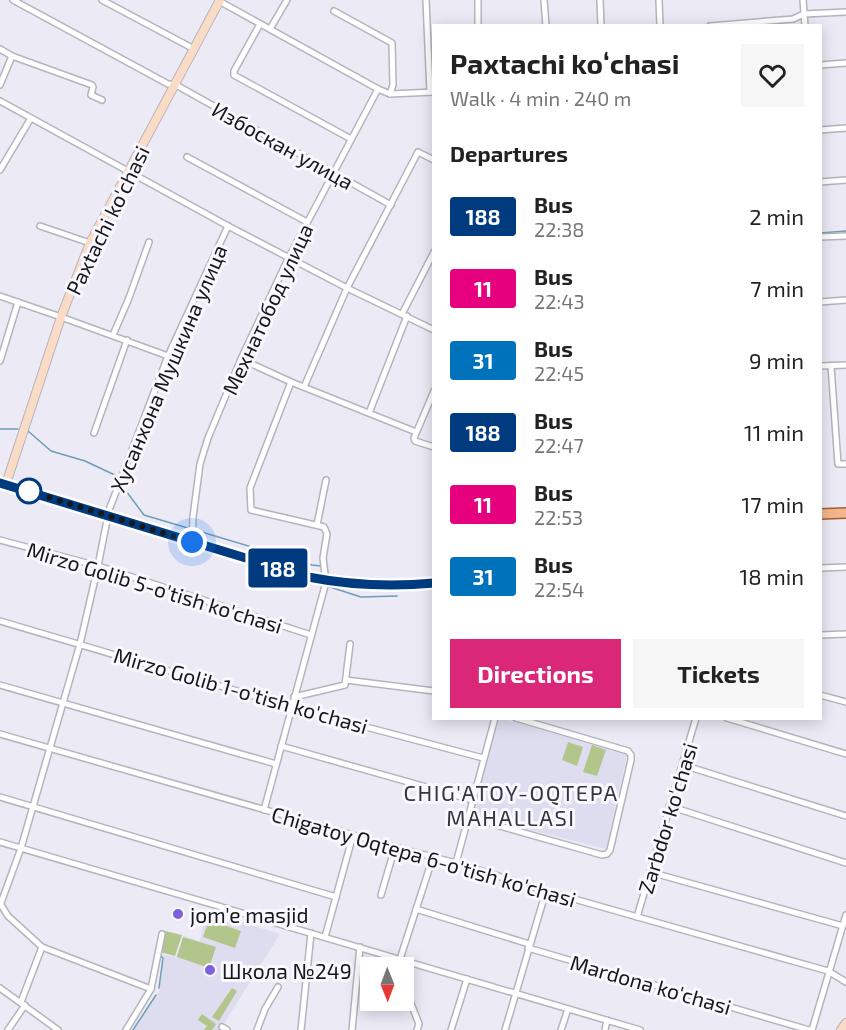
<!DOCTYPE html>
<html lang="en">
<head>
<meta charset="utf-8">
<style>
	:root { --surface:#fff; --page:#f6f6f6; --text:#222; --muted:#767676; --accent:#db2777 }
	body { margin:0; font-family:"Exo 2",sans-serif; background:var(--page); color:var(--text); height:100vh; display:flex; flex-direction:column; font-size:22px; white-space:nowrap }
	* { box-sizing:border-box; margin:0 }
	p { font-size:20px; color:var(--muted) }
	.icon { flex:none; width:33px; height:33px; fill:none; stroke:currentColor; stroke-width:2; stroke-linecap:round; stroke-linejoin:round }
	.map { position:relative; flex:1; overflow:hidden }
	.side { position:absolute; left:432px; top:24px; width:390px; height:696px; display:flex; flex-direction:column; background:var(--surface); border-radius:0px; box-shadow:0 3px 15px #0003 }
	.side>* { flex:none }
	.badge { padding:0 12px; border-radius:4px; font-size:21px; line-height:39px }
	.needle { width:39px; rotate:179deg }
	.tools { position:absolute; left:360px; top:957px; display:grid; gap:12px }
	.tools a { display:grid; place-items:center; width:54px; height:54px; border-radius:0px; background:var(--surface); box-shadow:0 3px 15px #0003; font-size:30px }
	.you { position:absolute; width:30px; height:30px; margin:-15px; border:4px solid #fff; border-radius:50%; background:#1a73e8; box-shadow:0 0 0 9px #1a73e833 }
	.map>.badge { position:absolute; translate:-50% -50%; box-shadow:0 0 0 3px #fff }
	h2 { padding:0 18px; font-size:22px; line-height:54px }
	.round { display:grid; place-items:center; flex:none; width:63px; height:63px; border-radius:0px; background:var(--page) }
	.headline { display:flex; align-items:center; justify-content:space-between; height:102px; padding:0 18px }
	h1 { font-size:28px; font-weight:700; line-height:45px }
	.cta { display:flex; gap:12px; margin-top:auto; padding:12px 18px }
	.cta a { flex:1; height:69px; border-radius:0px; background:var(--accent); color:#fff; font-size:24px; font-weight:700; line-height:69px; text-align:center }
	.cta a+a { background:var(--page); color:var(--text) }
	ul { padding:0; list-style:none }
	li { display:flex; align-items:center; gap:18px; height:72px; padding:0 18px }
	li div { flex:1 }
	li b { display:block; font-size:22px }
	li em { font-style:normal }
	li .badge { min-width:66px; font-weight:700; text-align:center }
	.map>svg:first-child { display:block }
	.built { fill:#deddef }
	.green { fill:#b2c58b }
	.lines { fill:none; stroke-linecap:round; stroke-linejoin:round }
	.stream { stroke:#6f9cb7; stroke-width:1.5 }
	.street-casing { stroke:#b4b4be; stroke-width:8 }
	.secondary-casing { stroke:#b4b4be; stroke-width:10 }
	.primary-casing { stroke:#a35f33; stroke-width:12 }
	.street { stroke:#fff; stroke-width:5 }
	.secondary { stroke:#fadbc6; stroke-width:8 }
	.primary { stroke:#f5b68c; stroke-width:9 }
	.line-casing { stroke:#fff; stroke-width:14 }
	.line { stroke:#003b80; stroke-width:9 }
	.walk { stroke:#17171a; stroke-width:6; stroke-dasharray:0 10.8 }
	.stop-dot { fill:#fff; stroke:#003b80; stroke-width:3 }
	.poi-dot { fill:#7d60db; stroke:#f9f8ff; stroke-width:2 }
	.labels { text-anchor:middle; dominant-baseline:central; stroke-width:6; stroke-linejoin:round; paint-order:stroke }
	.street-label { font-size:21px; fill:#17171a; stroke:#f9f8ff }
	.poi-label { font-size:21px; fill:#17171a; stroke:#f9f8ff; text-anchor:start }
	.neighbourhood-label { font-size:22px; letter-spacing:1.5px; fill:#36353e; stroke:#f9f8ff }
</style>
</head>
<body>
<div class="map">
<svg width="846" height="1030" viewBox="0 0 846 1030">
	<rect width="100%" height="100%" fill="#ebeaf5"/>
	<g class="built">
		<polygon points="498,719 505,719 627,755 606,849 472,815"/>
		<polygon points="206,911 280,934 220,1030 134,1030 159,992 164,955 176,957 183,936 200,941"/>
	</g>
	<g class="green">
		<polygon points="568,742 583,747 577,766 562,760"/>
		<polygon points="592,745 606,750 597,776 583,772"/>
		<polygon points="209,920 241,931 235,948 203,937"/>
		<polygon points="165,931 182,935 175,956 160,952"/>
		<polygon points="183,937 216,947 209,968 177,957"/>
		<polygon points="232,988 237,991 219,1021 212,1017"/>
		<polygon points="202,1014 216,1024 212,1030 204,1030 207,1026 198,1020"/>
	</g>
	<g class="lines">
		<g class="stream">
			<polyline points="820,233 846,231"/>
			<polyline points="0,429 18,429"/>
			<polyline points="28,431 51,451 85,461 117,476"/>
			<polyline points="123,487 144,515 191,529"/>
			<polyline points="195,530 312,565 321,566"/>
			<polyline points="327,586 361,597 397,596"/>
			<polyline points="159,988 163,958 160,955"/>
			<polyline points="133,1030 156,995"/>
		</g>
		<g class="street-casing">
			<g id="street">
				<polyline points="13,0 168,84 176,85 391,205"/>
				<polyline points="102,0 194,49"/>
				<polyline points="426,0 430,92"/>
				<polyline points="478,0 478,26"/>
				<polyline points="544,0 546,26"/>
				<polyline points="600,0 601,26"/>
				<polyline points="659,0 660,26"/>
				<polyline points="803,0 805,26"/>
				<polyline points="219,1 378,89 390,94 434,92"/>
				<polyline points="334,11 392,43 393,85 390,94"/>
				<polyline points="260,24 234,71 234,75 351,139"/>
				<polyline points="710,26 793,19 804,14 846,12"/>
				<polyline points="270,29 287,0"/>
				<polyline points="0,49 12,56"/>
				<polyline points="820,65 846,63"/>
				<polyline points="0,85 12,56 92,85 93,87 91,95 102,100"/>
				<polyline points="0,101 228,226 347,288 434,330"/>
				<polyline points="820,130 846,128"/>
				<polyline points="187,157 307,222"/>
				<polyline points="0,170 31,118"/>
				<polyline points="820,182 846,180"/>
				<polyline points="40,226 90,243"/>
				<polyline points="820,237 846,236"/>
				<polyline points="0,296 61,317 168,356"/>
				<polyline points="820,302 846,300"/>
				<polyline points="402,314 434,252"/>
				<polyline points="113,335 129,298 149,242"/>
				<polyline points="241,359 291,382 416,432"/>
				<polyline points="0,361 18,302"/>
				<polyline points="820,366 846,365"/>
				<polyline points="831,366 838,464 846,464"/>
				<polyline points="304,387 347,288 418,152 434,160"/>
				<polyline points="434,391 414,438 415,441 434,447"/>
				<polyline points="369,413 407,316"/>
				<polyline points="94,433 127,340"/>
				<polyline points="317,525 326,480"/>
				<polyline points="0,540 98,566 311,635"/>
				<polyline points="192,542 193,517 200,464 208,438 241,359 289,257 378,89"/>
				<polyline points="820,568 846,567"/>
				<polyline points="0,621 291,707 483,758"/>
				<polyline points="820,635 846,634"/>
				<polyline points="346,680 434,691"/>
				<polyline points="0,685 276,764"/>
				<polyline points="820,695 846,702"/>
				<polyline points="294,697 345,685 350,644"/>
				<polyline points="727,718 846,754"/>
				<polyline points="0,734 395,847 456,863 546,891 828,971 846,982"/>
				<polyline points="281,746 472,800"/>
				<polyline points="683,765 846,816"/>
				<polyline points="0,797 336,897"/>
				<polyline points="669,806 846,863"/>
				<polyline points="264,810 326,582 323,558 327,534 324,527 251,510 250,488 291,382"/>
				<polyline points="468,817 602,855 607,854 610,850 631,760 631,755 628,751 516,718"/>
				<polyline points="0,842 640,1030"/>
				<polyline points="456,863 495,718"/>
				<polyline points="650,872 843,926"/>
				<polyline points="381,895 395,847"/>
				<polyline points="0,903 8,916 42,947 151,989"/>
				<polyline points="1,903 21,848 80,644 98,566 109,510 168,356 228,226"/>
				<polyline points="416,909 529,944"/>
				<polyline points="637,917 696,718"/>
				<polyline points="325,937 353,835"/>
				<polyline points="528,948 809,1030"/>
				<polyline points="402,968 400,959 433,857"/>
				<polyline points="404,978 405,988 419,1024 417,1030"/>
				<polyline points="0,988 58,1030"/>
				<polyline points="21,1002 42,947"/>
				<polyline points="222,1027 227,1030"/>
				<polyline points="8,1030 25,1005"/>
				<polyline points="126,1030 151,989 162,934"/>
				<polyline points="257,1030 265,1009 278,987"/>
				<polyline points="301,1030 311,933"/>
				<polyline points="352,1030 360,947"/>
				<polyline points="451,1030 467,979"/>
				<polyline points="505,1030 546,891"/>
				<polyline points="561,1030 568,1009"/>
				<polyline points="605,1030 607,1020"/>
				<polyline points="812,1030 846,915"/>
			</g>
		</g>
		<g class="secondary-casing">
			<g id="secondary">
				<polyline points="6,484 61,317 90,243 220,0"/>
				<polyline points="841,1030 846,1023"/>
			</g>
		</g>
		<g class="primary-casing">
			<g id="primary">
				<path d="M0 483 308 577C349 585 392 587 434 583"/>
				<polyline points="820,514 846,513"/>
			</g>
		</g>
		<use href="#street" class="street"/>
		<use href="#secondary" class="secondary"/>
		<use href="#primary" class="primary"/>
	</g>
	<g class="lines">
		<g class="line-casing">
			<path id="line" d="M0 483 308 577C349 585 392 587 434 583"/>
		</g>
		<use href="#line" class="line"/>
		<polyline class="walk" points="29,491 192,542"/>
	</g>
	<circle class="stop-dot" cx="29" cy="491" r="12"/>
	<g class="poi-dot">
		<circle cx="178" cy="914" r="6"/>
		<circle cx="210" cy="970" r="6"/>
	</g>
	<g class="labels">
		<g class="street-label">
			<text transform="translate(283 145) rotate(29)">Избоскан улица</text>
			<text transform="translate(107 220) rotate(-64)">Paxtachi ko'chasi</text>
			<text transform="translate(267 309) rotate(-65)">Мехнатобод улица</text>
			<text transform="translate(168 368) rotate(-67)">Хусанхона Мушкина улица</text>
			<text transform="translate(155 587) rotate(17)">Mirzo Golib 5-o'tish ko'chasi</text>
			<text transform="translate(241 690) rotate(16)">Mirzo Golib 1-o'tish ko'chasi</text>
			<text transform="translate(667 818) rotate(-73)">Zarbdor ko'chasi</text>
			<text transform="translate(424 856) rotate(16)">Chigatoy Oqtepa 6-o'tish ko'chasi</text>
			<text transform="translate(651 984) rotate(16)">Mardona ko'chasi</text>
		</g>
		<g class="poi-label">
			<text x="190" y="914">jom'e masjid</text>
			<text x="222" y="970">Школа №249</text>
		</g>
		<g class="neighbourhood-label">
			<text x="511" y="792">CHIG'ATOY-OQTEPA<tspan x="511" dy="25">MAHALLASI</tspan></text>
		</g>
	</g>
</svg>
<div class="tools">
<a><svg class="needle" viewBox="-14 -14 28 28"><path d="M0-13l5 13h-10z" fill="#e53935"/><path d="M0 13l5-13h-10z" fill="#767676"/></svg></a>
</div>
<div class="you" style="left:192px;top:542px"></div>
<b class="badge" style="left:278px;top:568px;background:#003b80;color:#fff">188</b>
<section class="side">
<div class="headline"><div><h1>Paxtachi koʻchasi</h1><p>Walk · 4 min · 240 m</p></div><a class="round"><svg class="icon" aria-label="heart" viewBox="0 0 24 24"><path d="M12 20l-8-8c-3-5 5-10 8-4 3-6 11-1 8 4z"/></svg></a></div>
<h2>Departures</h2>
<ul>
<li><span class="badge" style="background:#003b80;color:#fff">188</span><div><b>Bus</b><p>22:38</p></div><em>2 min</em></li>
<li><span class="badge" style="background:#e6007e;color:#fff">11</span><div><b>Bus</b><p>22:43</p></div><em>7 min</em></li>
<li><span class="badge" style="background:#0072bc;color:#fff">31</span><div><b>Bus</b><p>22:45</p></div><em>9 min</em></li>
<li><span class="badge" style="background:#003b80;color:#fff">188</span><div><b>Bus</b><p>22:47</p></div><em>11 min</em></li>
<li><span class="badge" style="background:#e6007e;color:#fff">11</span><div><b>Bus</b><p>22:53</p></div><em>17 min</em></li>
<li><span class="badge" style="background:#0072bc;color:#fff">31</span><div><b>Bus</b><p>22:54</p></div><em>18 min</em></li>
</ul>
<div class="cta"><a>Directions</a><a>Tickets</a></div>
</section>
</div>
</body>
</html>
